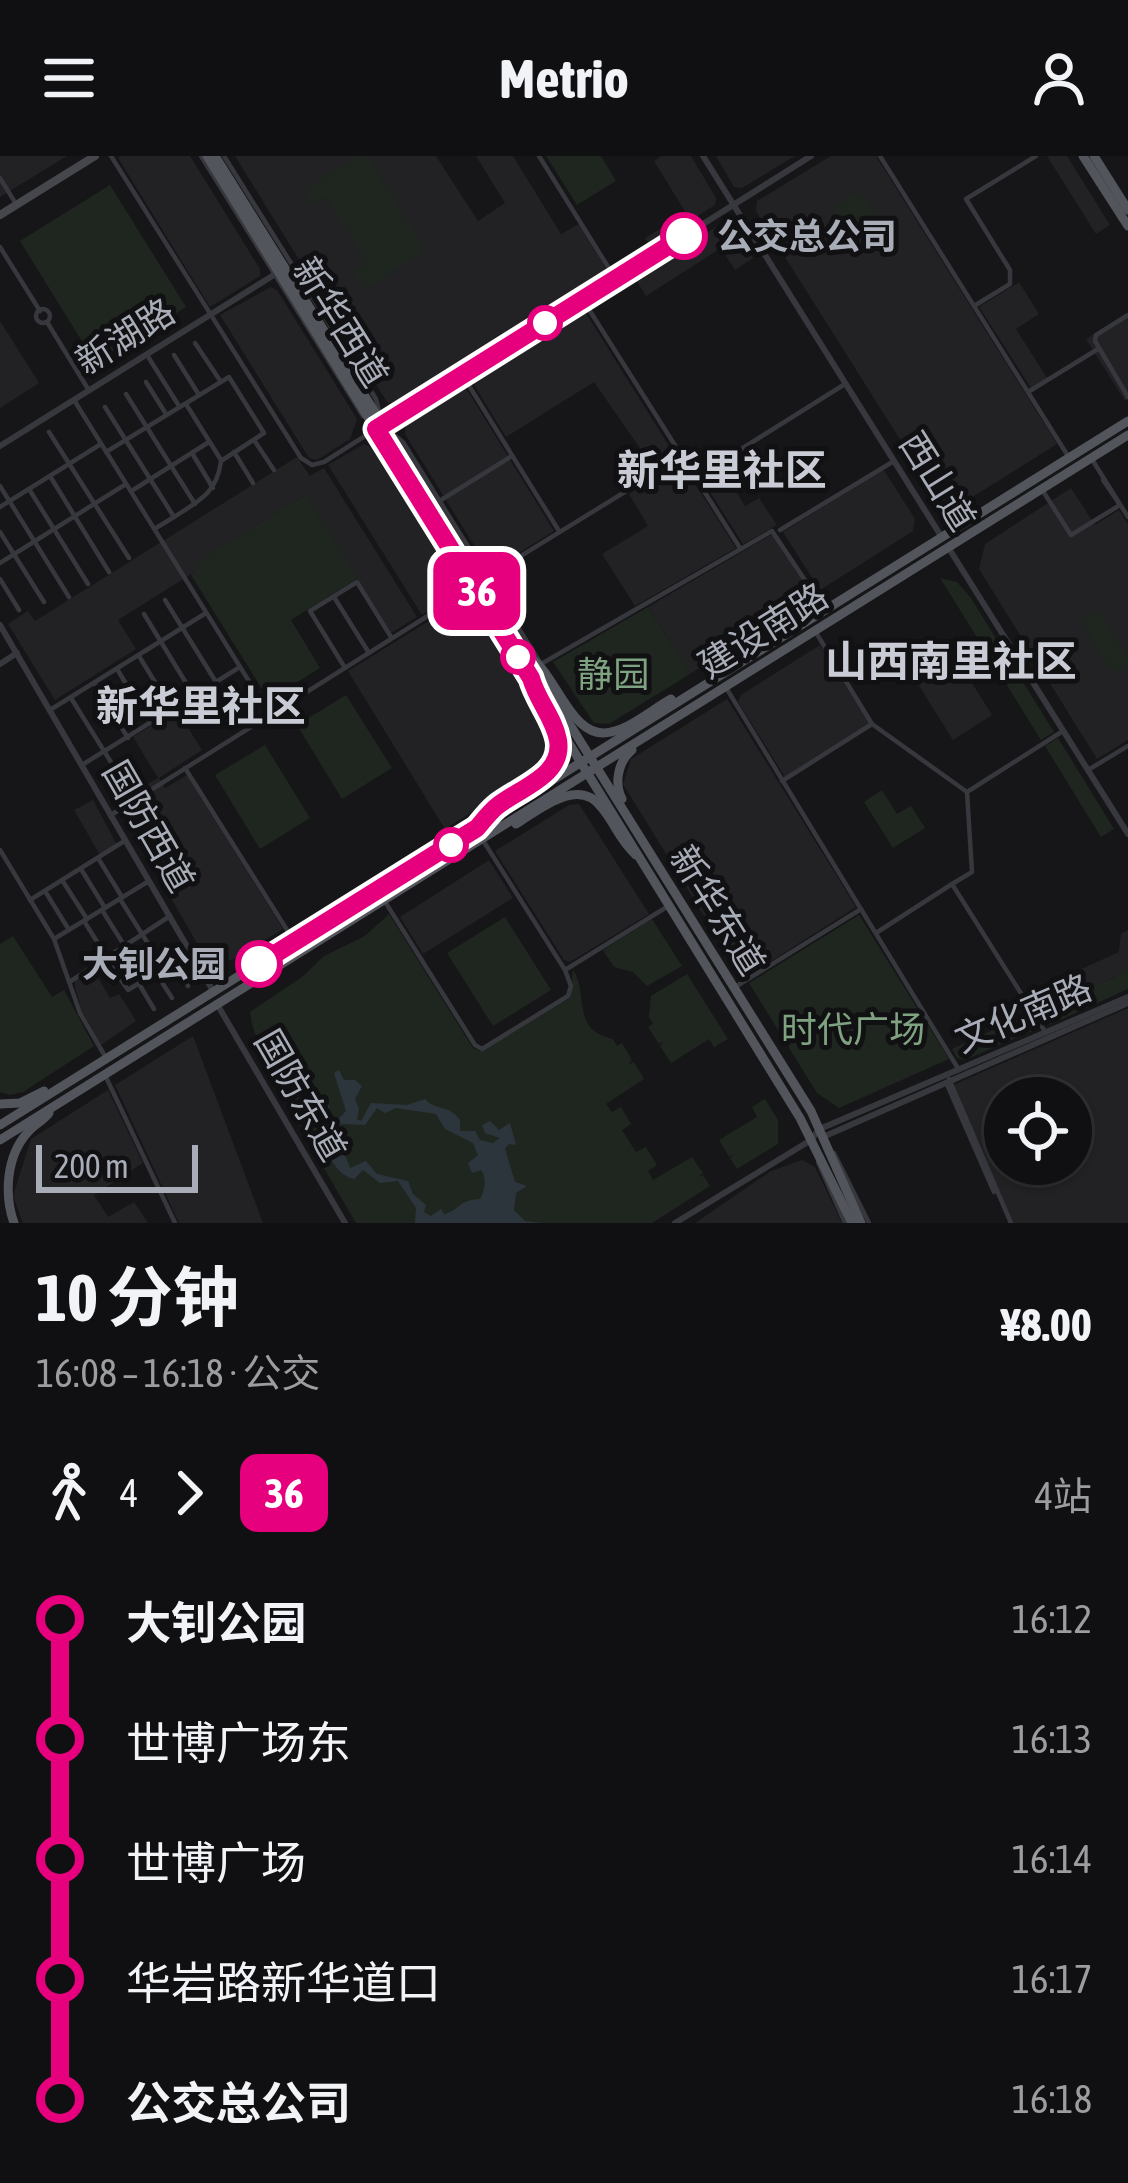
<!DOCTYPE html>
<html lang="zh">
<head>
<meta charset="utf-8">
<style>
	:root { --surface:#101012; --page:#19191b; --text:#f1f3f6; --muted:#9c9d9f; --line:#303032 }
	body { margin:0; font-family:"Asap Condensed","Noto Sans SC",sans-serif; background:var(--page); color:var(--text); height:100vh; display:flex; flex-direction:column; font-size:45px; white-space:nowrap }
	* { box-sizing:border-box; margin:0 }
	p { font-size:39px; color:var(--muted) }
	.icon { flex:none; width:66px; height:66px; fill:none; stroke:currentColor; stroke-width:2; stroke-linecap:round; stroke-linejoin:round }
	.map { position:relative; height:1067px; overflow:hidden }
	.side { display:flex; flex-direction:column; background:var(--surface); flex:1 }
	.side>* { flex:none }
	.badge { padding:0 24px; border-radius:18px; font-size:42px; line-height:78px }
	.tools { position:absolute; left:984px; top:921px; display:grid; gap:24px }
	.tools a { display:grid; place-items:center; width:108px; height:108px; border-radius:50%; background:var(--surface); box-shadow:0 3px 9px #0004,0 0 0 3px var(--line); font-size:60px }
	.scale { position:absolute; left:36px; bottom:30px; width:162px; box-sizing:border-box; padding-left:12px; border:6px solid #a8adb8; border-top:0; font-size:33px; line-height:42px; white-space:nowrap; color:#a8adb8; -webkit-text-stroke:9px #111113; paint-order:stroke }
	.map>.badge { position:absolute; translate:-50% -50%; box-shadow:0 0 0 6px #fff }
	.legs { display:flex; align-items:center; gap:18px; height:132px; padding:0 36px; font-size:39px }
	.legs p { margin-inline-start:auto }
	.summary { display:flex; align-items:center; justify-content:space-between; height:204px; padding:0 36px }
	h1 { font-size:66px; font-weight:700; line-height:90px }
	ul { padding:0 36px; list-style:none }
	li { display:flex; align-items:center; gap:42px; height:120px; font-size:45px }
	li i { display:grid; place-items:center; width:18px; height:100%; margin:0 15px; background:currentColor }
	li i::after { content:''; width:30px; height:30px; margin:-15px; border:9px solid; border-radius:50%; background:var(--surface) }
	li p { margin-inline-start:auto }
	li:first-child i { background:linear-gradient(#0000 50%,currentColor 0) }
	li:last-child i { background:linear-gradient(currentColor 50%,#0000 0) }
	header { display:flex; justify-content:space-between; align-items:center; height:156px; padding:0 36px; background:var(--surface); font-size:54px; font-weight:700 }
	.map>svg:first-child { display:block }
	.built { fill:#222225; fill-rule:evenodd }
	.green { fill:#1e261f }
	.water { fill:#2c353c; fill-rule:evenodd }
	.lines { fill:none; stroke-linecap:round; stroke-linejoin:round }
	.minor { stroke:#37383d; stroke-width:4.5 }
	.tertiary { stroke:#37383d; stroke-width:6 }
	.secondary { stroke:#45474d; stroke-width:8 }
	.primary { stroke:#53555c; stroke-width:9 }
	.line-1-casing { stroke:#fff; stroke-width:27 }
	.line-1 { stroke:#e6007e; stroke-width:18 }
	.stop-1-dot { fill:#fff; stroke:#e6007e; stroke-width:6 }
	.labels { text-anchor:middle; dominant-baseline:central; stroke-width:10; stroke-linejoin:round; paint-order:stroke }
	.stop-label { font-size:36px; font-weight:bold; fill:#a8adb8; stroke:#111113; text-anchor:start }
	.street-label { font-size:36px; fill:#a8adb8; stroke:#111113 }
	.park-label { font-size:36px; fill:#7fa381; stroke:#111113 }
	.quarter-label { font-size:42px; font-weight:bold; fill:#c9ccd4; stroke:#111113 }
</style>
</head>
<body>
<header><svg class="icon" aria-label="menu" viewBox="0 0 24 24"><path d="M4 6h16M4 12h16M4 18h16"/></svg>Metrio<svg class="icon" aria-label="person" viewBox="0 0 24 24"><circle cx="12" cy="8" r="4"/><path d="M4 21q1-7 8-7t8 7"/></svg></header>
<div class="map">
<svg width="1128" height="1067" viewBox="0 0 1128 1067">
	<rect width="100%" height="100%" fill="#161618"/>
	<g class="built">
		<polygon points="0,0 67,0 0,41"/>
		<polygon points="121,0 190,0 260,113 260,120 210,151 118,2"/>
		<polygon points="235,0 436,0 478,65 505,47 476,0 513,0 561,78 579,68 608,116 394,248 387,246"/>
		<polygon points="661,0 691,0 716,42 715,49 650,90 645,82 686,57 654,5"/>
		<polygon points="716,0 795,0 742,32 734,31"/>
		<polygon points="831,0 876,0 1057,288 958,350 940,347 756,55 757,45"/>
		<polygon points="1047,0 1067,0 1110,69 1096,78"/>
		<polygon points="726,70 735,74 753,102 735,114 721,92 646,140 635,122 716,71"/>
		<polygon points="1019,126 1039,158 1016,173 1047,222 1031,232 979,151"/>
		<polygon points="271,131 277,134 357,263 350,283 317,304 309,302 220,159"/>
		<polygon points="584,154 674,298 653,311 594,226 506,281 471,224"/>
		<polygon points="1128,157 1128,243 1125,245 1086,183"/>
		<polygon points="0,165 39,227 0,252"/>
		<polygon points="464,229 554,375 490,415 405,278 407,264"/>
		<polygon points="364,288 375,293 463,434 422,459 328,309"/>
		<polygon points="297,301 310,320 324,312 417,461 391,477 305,339 198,406 201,412 118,464 136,493 55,544 8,468 28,455 35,465"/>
		<polygon points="681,306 736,392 635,450 602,398 648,370 629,338"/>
		<polygon points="883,313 915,363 913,375 820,434 783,376"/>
		<polygon points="729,324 745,350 759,342 777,369 743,388 710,336"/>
		<polygon points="1071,332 1095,369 1119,354 1128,368 1128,584 1097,603 979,413 985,388"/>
		<polygon points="771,379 776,381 814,441 690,518 648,451"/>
		<polygon points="463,444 472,447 509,505 555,590 548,608 445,673 348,515"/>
		<polygon points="820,489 870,568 785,621 738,546 741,539"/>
		<polygon points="950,492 992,559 953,584 911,517"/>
		<polygon points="727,543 856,751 743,823 623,628 631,603"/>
		<polygon points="177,554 202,594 159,622 165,632 187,619 283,773 232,804 205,801 116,647 158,622 133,581"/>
		<polygon points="93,644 117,689 100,699 74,654"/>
		<polygon points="579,648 649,758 570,806 564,804 495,695 569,649"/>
		<polygon points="489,704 513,742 423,798 400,761"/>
		<polygon points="1128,774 1128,815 1037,856 1026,838 1119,796 1121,778"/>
		<polygon points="94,815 110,842 119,838 136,865 101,889 82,855 75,831 75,825"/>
		<path d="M1128 852V1067H1007L1012 1064 953 929ZM1005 942H1071V1008H1005Z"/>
		<polygon points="193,880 263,1067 179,1067 115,929"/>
		<polygon points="108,934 143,1007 94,1039 108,1061 134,1046 148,1067 23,1067 13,1040 31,983"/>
		<polygon points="802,1004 815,1011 842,1067 695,1067 771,1015"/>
	</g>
	<g class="green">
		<polygon points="357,0 367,0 424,91 420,98 367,132 353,117 367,107 326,41 312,49 306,38 309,31"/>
		<polygon points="546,0 601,0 616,25 577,49"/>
		<polygon points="110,29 186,151 96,208 20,85"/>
		<polygon points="859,34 879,61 853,80 833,53"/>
		<polygon points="305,339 358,422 291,464 320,512 269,544 191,419 200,412 197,406"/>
		<polygon points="940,422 957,426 971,442 1054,576 1041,584"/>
		<polygon points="648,451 690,518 609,568 594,567 553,506"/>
		<polygon points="1098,454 1128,502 1128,507 1113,517 1081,465"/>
		<polygon points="346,539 392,612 342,643 297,569"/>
		<polygon points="1058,582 1114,673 1101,681 1045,590"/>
		<polygon points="265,589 310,662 260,693 215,619"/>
		<polygon points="882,634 897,658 911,650 925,672 893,692 864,646"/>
		<path d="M389 758 473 892 480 895 570 842 573 813C589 840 571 874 613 883L617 890 622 887 632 904 628 909 634 906 644 923 606 948 612 956 621 951 631 968 622 974 636 996 646 991 657 1009 648 1015 653 1024 692 1001 703 1017 698 1021 703 1019 710 1030 652 1067H356L273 925C269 900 253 884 250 856L302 821 324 800 365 780Z"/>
		<polygon points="859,759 949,903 839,952 817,937 749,827"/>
		<polygon points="505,761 551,834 493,870 447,797"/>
		<polygon points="652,763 682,810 647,830 633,816 614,811 603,794"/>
		<polygon points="13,780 52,841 64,834 94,890 23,936 10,939 0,936 0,788"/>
		<polygon points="1128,815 1128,833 1049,869 1037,856"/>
		<polygon points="687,818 728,883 714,891 709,883 671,907 660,890 664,885 659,888 648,871 653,868 649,861 651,840"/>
		<polygon points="1030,857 1039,872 965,904 957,902 952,893"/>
		<polygon points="765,943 778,964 778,988 737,1013 730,1002 735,998 729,1001 719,984 757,961 752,951"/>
	</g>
	<path class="water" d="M339 914 344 924H355L362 930 355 943 359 953 357 963 361 965 371 947 407 949 425 943C435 955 449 948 460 964V975H475L480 984 493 987 500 982 485 977 482 969 490 965 499 974 510 967 516 989 509 988 505 993 515 1026 527 1030 516 1037 514 1054 525 1065 542 1067H415L416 1052 398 1025 380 1027 363 1014 354 1023C337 1020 329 999 320 984L322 979 315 960 324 944 328 945 330 956 322 967 328 974 346 955 334 917ZM377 952 385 957 396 952 436 958 445 973 473 987 478 999 468 1007 472 1017 481 1014C487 1022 485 1034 480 1043 457 1044 458 1056 444 1058L441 1053 431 1060 424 1056 426 1049 413 1038 408 1025 377 1018 366 1005 350 1012 338 980 340 968 365 969Z"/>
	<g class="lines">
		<g class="minor">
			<polyline points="111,0 301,302 312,309 324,306 376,273"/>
			<polyline points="201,0 363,260"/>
			<polyline points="224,0 376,243 379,255"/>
			<polyline points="539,0 615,122"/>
			<polyline points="880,0 1068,300"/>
			<polyline points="0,22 16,48"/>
			<polyline points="0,91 40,155"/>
			<polyline points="583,144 740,392"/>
			<polyline points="974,150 1010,128 1010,114 966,43 1036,0"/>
			<circle cx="43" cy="160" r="7"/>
			<polyline points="1128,159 1096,179 1095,185 1128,241"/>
			<polyline points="47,166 88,233"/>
			<polyline points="195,187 221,226"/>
			<polyline points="147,199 179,250"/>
			<polyline points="174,199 199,239"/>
			<polyline points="463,220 559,375"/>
			<polyline points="146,226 166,258"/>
			<polyline points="1028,236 1098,193"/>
			<polyline points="126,238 195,348"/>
			<polyline points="74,244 270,559"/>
			<polyline points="186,248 221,304"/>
			<polyline points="105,251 174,361 156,372"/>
			<polyline points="49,276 129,402"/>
			<polyline points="393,278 403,286 541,508 772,375 825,454"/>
			<polyline points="254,284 274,314"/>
			<polyline points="383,294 469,433"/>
			<path d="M106 296 229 221 264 277 221 305C217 337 199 345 174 361"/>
			<polyline points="234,296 253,327"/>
			<polyline points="192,297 213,332"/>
			<polyline points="1093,305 1128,361"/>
			<polyline points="50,320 109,416"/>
			<polyline points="695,322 845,228"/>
			<polyline points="1103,324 1120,349"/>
			<polyline points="0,330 69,441"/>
			<polyline points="1041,332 1071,379 1120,349"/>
			<polyline points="29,333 88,428"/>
			<polyline points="133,334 209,286"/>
			<polyline points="441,344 512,300"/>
			<polyline points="0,351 101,288"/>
			<polyline points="780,374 894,305"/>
			<polyline points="0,376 44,446"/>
			<polyline points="0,407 126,328"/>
			<polyline points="485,422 680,302"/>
			<polyline points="0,423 19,454"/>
			<polyline points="334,441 369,497"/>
			<polyline points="165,444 216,526"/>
			<polyline points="144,458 194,540"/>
			<polyline points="815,475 872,568 967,636 972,716 952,728 1046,877"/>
			<polyline points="139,500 172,554"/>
			<polyline points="345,512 310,455 357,426 391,481"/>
			<polyline points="117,513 150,567"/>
			<polyline points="94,527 128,582"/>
			<polyline points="725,530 959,914"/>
			<polyline points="71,542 124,627"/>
			<polyline points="50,554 206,457"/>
			<polyline points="82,609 240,511"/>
			<polyline points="185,612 294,785"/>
			<polyline points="1088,614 1128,590"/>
			<polyline points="782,625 872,568"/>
			<polyline points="967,636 1063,575"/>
			<polyline points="111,659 469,434"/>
			<polyline points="484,686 565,814"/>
			<polyline points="0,694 54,783 80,857 106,902"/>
			<polyline points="98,702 122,741"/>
			<polyline points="81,713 105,752"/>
			<polyline points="62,724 87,763"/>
			<polyline points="45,735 69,774"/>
			<polyline points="120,743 164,813"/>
			<polyline points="30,744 126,684"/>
			<polyline points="384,744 475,889 482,893 568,840 571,830 565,814 670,749"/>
			<polyline points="102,754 124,789"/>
			<polyline points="84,765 106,800"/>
			<polyline points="876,777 952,728"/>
			<polyline points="54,783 149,725"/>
			<polyline points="123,789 145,824"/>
			<polyline points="105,801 128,834 174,806 188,830"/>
			<polyline points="156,817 172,842"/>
			<polyline points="71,825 170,760"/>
			<polyline points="139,828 154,853"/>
			<polyline points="735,831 861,753"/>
			<polyline points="105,919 175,1067"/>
			<polyline points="949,923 1011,1067"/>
			<polyline points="946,926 994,1036"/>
			<polyline points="834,997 869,1067"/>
			<polyline points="818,1006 845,1067"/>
		</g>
		<g class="tertiary">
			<polyline points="703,0 941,380"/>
			<polyline points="382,270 811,0"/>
			<polyline points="0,290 277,117"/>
			<polyline points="948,391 1128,678"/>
			<polyline points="0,469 213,835"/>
			<polyline points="0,508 17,497"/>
			<polyline points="217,848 345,1067"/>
			<polyline points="823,981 1128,847"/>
			<polyline points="812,983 819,973 829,969 1128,841"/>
			<polyline points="675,1067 811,984"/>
		</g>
		<polyline class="secondary" points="0,59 95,0"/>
		<g class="primary">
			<polyline points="207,0 800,962 852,1067"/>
			<polyline points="215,0 811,955 861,1067"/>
			<polyline points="1083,0 1128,70"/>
			<polyline points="1094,0 1128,54"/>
			<path d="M529 501C557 517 571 586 611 576 631 572 653 553 671 543"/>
			<path d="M622 643C614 627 618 605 632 594"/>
			<path d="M484 664C507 638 568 622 557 580 553 564 540 551 535 536"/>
			<path d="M516 668C540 653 579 620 602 652 615 668 620 685 636 699"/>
			<polyline points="0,948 20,947 44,935"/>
			<polyline points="0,969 1128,265"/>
			<polyline points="0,984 1128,279"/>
			<path d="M14 1067C4 1039 6 1000 28 976 35 968 43 965 49 957"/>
		</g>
	</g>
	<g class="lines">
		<g class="line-1-casing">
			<path id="line-1" d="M259 808 477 672C483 665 489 657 496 651 519 632 564 620 558 584 554 562 537 544 531 522L376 273 684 80"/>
		</g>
		<use href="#line-1" class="line-1"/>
	</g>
	<g class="stop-1-dot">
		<circle cx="684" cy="80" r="21"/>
		<circle cx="545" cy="167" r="15"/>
		<circle cx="518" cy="501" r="15"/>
		<circle cx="451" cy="689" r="15"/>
		<circle cx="259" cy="808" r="21"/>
	</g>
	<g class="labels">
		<g class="stop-label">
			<text x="717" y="80">公交总公司</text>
			<text x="226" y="808" text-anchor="end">大钊公园</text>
		</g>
		<g class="street-label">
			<text transform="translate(341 166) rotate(58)">新华西道</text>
			<text transform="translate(125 180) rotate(-32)">新湖路</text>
			<text transform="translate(938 325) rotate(58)">西山道</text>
			<text transform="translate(763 474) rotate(-32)">建设南路</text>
			<text transform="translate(149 670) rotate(60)">国防西道</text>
			<text transform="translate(718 754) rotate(58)">新华东道</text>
			<text transform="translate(1023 857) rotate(-23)">文化南路</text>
			<text transform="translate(301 939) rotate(60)">国防东道</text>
		</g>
		<g class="park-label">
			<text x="613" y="518">静园</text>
			<text x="853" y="873">时代广场</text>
		</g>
		<g class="quarter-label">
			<text x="722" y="314">新华里社区</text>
			<text x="951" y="505">山西南里社区</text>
			<text x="201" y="550">新华里社区</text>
		</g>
	</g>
</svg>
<div class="tools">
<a><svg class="icon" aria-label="locate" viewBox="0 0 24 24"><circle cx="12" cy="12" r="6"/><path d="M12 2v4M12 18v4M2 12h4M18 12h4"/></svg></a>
</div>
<div class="scale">200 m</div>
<b class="badge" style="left:477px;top:435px;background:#e6007e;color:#fff">36</b>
</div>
<section class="side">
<div class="summary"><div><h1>10 分钟</h1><p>16:08 – 16:18 · 公交</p></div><b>¥8.00</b></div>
<div class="legs"><svg class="icon" aria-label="walk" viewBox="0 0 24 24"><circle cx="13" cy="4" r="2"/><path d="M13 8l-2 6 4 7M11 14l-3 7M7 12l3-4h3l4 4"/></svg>4<svg class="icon" aria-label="forward" viewBox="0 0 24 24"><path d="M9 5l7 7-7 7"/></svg><b class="badge" style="background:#e6007e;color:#fff">36</b><p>4站</p></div>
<ul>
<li><i style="color:#e6007e"></i><b>大钊公园</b><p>16:12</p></li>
<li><i style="color:#e6007e"></i><span>世博广场东</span><p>16:13</p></li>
<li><i style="color:#e6007e"></i><span>世博广场</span><p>16:14</p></li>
<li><i style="color:#e6007e"></i><span>华岩路新华道口</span><p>16:17</p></li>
<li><i style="color:#e6007e"></i><b>公交总公司</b><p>16:18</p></li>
</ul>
</section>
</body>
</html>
